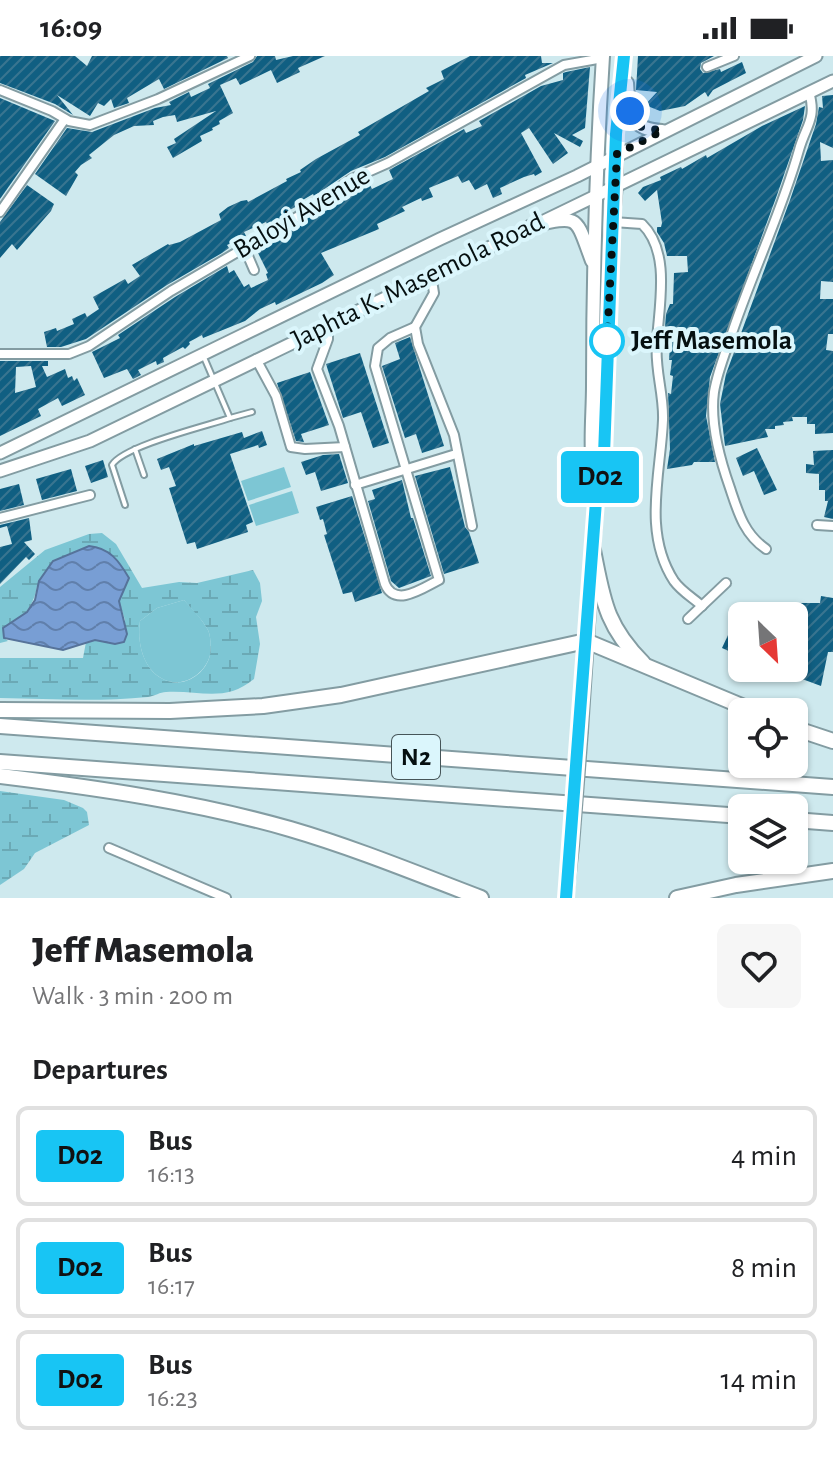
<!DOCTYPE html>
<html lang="en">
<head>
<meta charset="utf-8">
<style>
	:root { --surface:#fff; --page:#f6f6f6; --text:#202124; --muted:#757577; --line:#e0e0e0 }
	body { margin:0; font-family:"Alegreya Sans",sans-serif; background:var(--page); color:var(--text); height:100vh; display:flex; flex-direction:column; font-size:30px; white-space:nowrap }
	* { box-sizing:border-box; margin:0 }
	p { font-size:26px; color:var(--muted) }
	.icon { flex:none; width:44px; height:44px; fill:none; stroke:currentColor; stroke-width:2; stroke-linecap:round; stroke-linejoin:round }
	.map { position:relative; height:842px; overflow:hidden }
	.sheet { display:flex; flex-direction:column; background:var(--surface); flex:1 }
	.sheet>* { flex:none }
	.badge { padding:0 16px; border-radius:6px; font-size:28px; line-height:52px }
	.needle { width:52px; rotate:155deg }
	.controls { position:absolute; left:728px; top:546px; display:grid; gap:16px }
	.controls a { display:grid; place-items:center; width:80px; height:80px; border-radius:12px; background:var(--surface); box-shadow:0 2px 6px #0004; font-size:40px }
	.you { position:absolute; width:40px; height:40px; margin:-20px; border:6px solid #fff; border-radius:50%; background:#1a73e8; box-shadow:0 0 0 12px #1a73e833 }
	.map>.badge { position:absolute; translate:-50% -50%; box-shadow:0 0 0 4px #fff }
	h2 { padding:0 32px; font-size:30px; line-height:72px }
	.round { display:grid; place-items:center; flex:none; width:84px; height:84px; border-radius:12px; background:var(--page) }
	.headline { display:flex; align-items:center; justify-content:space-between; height:136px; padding:0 32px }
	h1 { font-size:38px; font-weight:800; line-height:60px }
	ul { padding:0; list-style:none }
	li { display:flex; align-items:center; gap:24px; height:100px; margin:0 16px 12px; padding:0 16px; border:4px solid var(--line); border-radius:12px }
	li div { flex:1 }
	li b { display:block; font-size:30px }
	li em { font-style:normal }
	li .badge { min-width:88px; font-weight:700; text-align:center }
	.status { display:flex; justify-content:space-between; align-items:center; height:56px; padding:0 40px; background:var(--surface); direction:ltr }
	.status svg { height:22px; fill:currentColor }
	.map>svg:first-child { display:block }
	.green { fill:#7dc6d4 }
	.wetland { fill:url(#wetland-marsh); fill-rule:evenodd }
	.water { fill:url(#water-waves); stroke:#56739a; stroke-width:2 }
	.building { fill:url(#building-hatch); fill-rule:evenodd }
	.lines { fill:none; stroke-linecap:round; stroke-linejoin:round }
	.service-casing { stroke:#839ca2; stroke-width:8 }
	.minor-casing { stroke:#839ca2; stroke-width:12 }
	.secondary-casing { stroke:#839ca2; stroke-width:15 }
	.primary-casing { stroke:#839ca2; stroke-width:16 }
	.motorway-casing { stroke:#839ca2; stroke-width:18 }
	.service { stroke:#fff; stroke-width:4 }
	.minor { stroke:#fff; stroke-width:8 }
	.secondary { stroke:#fff; stroke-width:11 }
	.primary { stroke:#fff; stroke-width:12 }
	.motorway { stroke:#fff; stroke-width:14 }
	.primary-bridge-casing { stroke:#839ca2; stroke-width:16; stroke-linecap:butt }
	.primary-bridge { stroke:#fff; stroke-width:12 }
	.line-casing { stroke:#fff; stroke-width:18 }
	.line { stroke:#18c5f4; stroke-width:12 }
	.walk { stroke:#061011; stroke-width:8; stroke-dasharray:0 14.4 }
	.stop-dot { fill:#fff; stroke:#18c5f4; stroke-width:4 }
	.labels { text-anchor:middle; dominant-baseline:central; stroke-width:8; stroke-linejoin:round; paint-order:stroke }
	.shield { fill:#dbf6fc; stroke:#465558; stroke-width:2 }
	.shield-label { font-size:26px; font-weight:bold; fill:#061011 }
	.street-label { font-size:28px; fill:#061011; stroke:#dbf6fc }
	.stop-label { font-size:28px; font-weight:bold; fill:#061011; stroke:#dbf6fc; text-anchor:start }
</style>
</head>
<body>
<div class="status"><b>16:09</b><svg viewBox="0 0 49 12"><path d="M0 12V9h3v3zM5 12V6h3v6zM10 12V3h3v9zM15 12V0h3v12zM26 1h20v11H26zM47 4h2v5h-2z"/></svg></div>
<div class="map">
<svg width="833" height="842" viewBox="0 0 833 842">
	<defs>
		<pattern id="wetland-marsh" width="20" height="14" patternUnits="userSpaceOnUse" patternTransform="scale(2)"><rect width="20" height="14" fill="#7dc6d4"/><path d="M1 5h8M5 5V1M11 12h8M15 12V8" fill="none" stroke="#6ba9b5"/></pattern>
		<pattern id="water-waves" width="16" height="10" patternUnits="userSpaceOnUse" patternTransform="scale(2)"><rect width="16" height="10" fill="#789ed4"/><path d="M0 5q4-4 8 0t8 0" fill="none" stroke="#607fab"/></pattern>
		<pattern id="building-hatch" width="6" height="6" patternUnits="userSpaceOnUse" patternTransform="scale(2)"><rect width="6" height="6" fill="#105f82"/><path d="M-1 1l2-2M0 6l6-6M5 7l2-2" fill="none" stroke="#397590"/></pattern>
	</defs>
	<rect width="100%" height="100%" fill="#cee9ee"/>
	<g class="green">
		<polygon points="284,411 291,431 248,445 241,425"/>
		<polygon points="292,435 299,457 256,470 249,449"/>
		<path d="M184 544C192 553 202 563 208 574 211 581 211 591 210 599 205 619 181 634 161 622 142 611 137 584 140 565L157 552Z"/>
	</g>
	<g class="wetland">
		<path d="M102 477 116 488 142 532 179 526 197 527 253 514 260 527 262 545 256 561 260 588 254 623C225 647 200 634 166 636 160 636 155 640 148 641 99 646 49 643 0 642V602H83L86 586 100 584 115 588 125 564 119 545 127 527C117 512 109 491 89 490L37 530C34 552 19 565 4 582L8 585 0 587V531L45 494 89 478ZM184 544C192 554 202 563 208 574 211 581 211 591 210 599 205 620 181 634 161 622 142 611 137 584 140 565L157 552Z"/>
		<polygon points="0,735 64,744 83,752 87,756 89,769 35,797 24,813 0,829"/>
	</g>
	<path class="water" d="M89 490C110 492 119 505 129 522L119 545 127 578 124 586 115 588 95 584 63 594 4 582 3 572 27 556 35 544 39 525 53 505Z"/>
	<g class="building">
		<polygon points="0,0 75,0 87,10 92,0 227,0 228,2 164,33 159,23 127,42 129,47 114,52 111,43 104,50 98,47 90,60 57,39 73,59 55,48 0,27"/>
		<polygon points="257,0 275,0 276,4 293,0 325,0 298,12 300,16 277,27 271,14 240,29 236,22 220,29 233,57 219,65 220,68 212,72 213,74 200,80 202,85 173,102 167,91 176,87 174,83 216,55 177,66 175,59 163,61 153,65 154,69 134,70 114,79 89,99 92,102 81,109 75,116 78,119 66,140 35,118 67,72 92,76 155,52 171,49 169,46 189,36 191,41 210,32 208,28 253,6"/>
		<polygon points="470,0 541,0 542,7 553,7 525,19 526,22 385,101 351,115 314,140 313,138 296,148 297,150 288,155 289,157 268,170 266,166 244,176 246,180 227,189 229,192 222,197 167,229 86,283 61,291 47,291 44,276 56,272 57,275 74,268 72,263 85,257 87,261 99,253 93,241 125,223 128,228 140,220 132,209 168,188 169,189 180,186 221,164 219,158 228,151 241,145 247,144 248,146 287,125 286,123 301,116 300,114 316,103 360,79 358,76 429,35 426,32 444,23 441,15"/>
		<polygon points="638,0 714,0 701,7 700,13 703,17 720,13 721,16 742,6 746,17 713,34 708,41 705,36 685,50 660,55 645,49 657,36 636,34"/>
		<polygon points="590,11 585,72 572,79 583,85 580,91 554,77 568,97 553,108 529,72 521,77 542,116 535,120 534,118 524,121 500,132 502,138 493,142 487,128 475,134 469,124 462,127 458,120 429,132 433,141 422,145 421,142 402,151 405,155 377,168 379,173 321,197 334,219 322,227 276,249 275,246 260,253 245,265 203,282 202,279 189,286 190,288 185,293 183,291 163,302 164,306 157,309 156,305 138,314 141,319 133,323 127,313 104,322 92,296 120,282 118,279 175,241 227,210 229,217 234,214 244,231 249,228 251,232 268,224 266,218 268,217 256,193 310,161 330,153 328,148 355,129 358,132 369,127 372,133 393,123 389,114 464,73 466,77 482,70 479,65 541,30 563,24 563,17 566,16"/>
		<polygon points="833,39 833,92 820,86 821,105 833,104 833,226 821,225 820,243 833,243 833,278 828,278 826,294 833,295 833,377 815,378 815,368 807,368 807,361 792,361 793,365 783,366 784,369 775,370 775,373 765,373 768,381 725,390 720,348 726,318 790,144 816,68 819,51 823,52 822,40"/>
		<polygon points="0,42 55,65 0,143"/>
		<polygon points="805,50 803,64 777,139 710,321 706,360 715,406 694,406 692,409 667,413 670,393 668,337 671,338 673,320 670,319 672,304 669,304 670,290 666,290 664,284 666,258 670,248 673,248 674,217 688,216 687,200 667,200 664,187 657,176 657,171 661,171 662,167 657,134 645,145 638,137 643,131 661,124 660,121 681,111 682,113 706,99 707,102 762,70"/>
		<polygon points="27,129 54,148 51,155 17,194 12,188 0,202 0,166"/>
		<polygon points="410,281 444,390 422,397 416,378 405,382 382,310 400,303 395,287"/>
		<polygon points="360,297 389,387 373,392 361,356 343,362 326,308"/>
		<path d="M0 305H48V310H42L47 321 65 313 68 322 72 320 74 325 77 322 85 339 62 350 58 342 38 353 41 360 0 380ZM31 310 36 331 15 337 16 311Z"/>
		<polygon points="310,316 329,369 301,378 304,386 296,385 277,327"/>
		<polygon points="262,375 267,389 259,392 258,389 230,398 253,466 246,469 248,476 197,493 195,486 187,488 169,432 176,430 169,411 161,414 157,403 194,388 194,390 242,376 244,382"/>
		<polygon points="757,392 777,434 764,439 754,415 743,420 736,402"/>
		<polygon points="833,394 833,463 824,461 828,445 825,445 825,434 819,434 819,418 806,417 806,408 814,409 813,395"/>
		<polygon points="339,398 348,427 321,435 315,416 306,419 301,406 323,399"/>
		<polygon points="103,404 108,421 91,427 85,410"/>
		<polygon points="450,411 465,471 469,476 479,507 444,518 415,420"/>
		<polygon points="71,413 77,435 42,444 36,423"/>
		<polygon points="402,424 411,462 413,462 431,520 399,532 391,525 368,445 375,443 372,434"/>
		<polygon points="19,428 24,449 0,455 0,433"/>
		<polygon points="352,440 382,537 355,546 352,536 343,538 324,479 327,478 323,463 320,464 316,451"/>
		<polygon points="29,462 32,484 24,486 35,498 29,504 26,501 0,528 0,491 12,488 7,470 0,472 0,469"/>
		<polygon points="821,540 833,542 833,596 828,596 821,630 794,620 794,558 797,547 820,547"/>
		<polygon points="735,564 742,568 742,577 731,596 722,592"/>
	</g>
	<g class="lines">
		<g class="service-casing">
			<g id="service">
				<polyline points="230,362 252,356"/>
				<polyline points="135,393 144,419"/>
				<path d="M125 449 112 409C123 390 206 370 230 362L203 299"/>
			</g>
		</g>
		<g class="minor-casing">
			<g id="minor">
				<polyline points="707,11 734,0"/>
				<polyline points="0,34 52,55 69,65 90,69 158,43 250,0"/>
				<polyline points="0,156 65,63"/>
				<path d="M613 166 642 168C671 196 659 249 657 285 654 312 664 337 663 364 661 417 642 476 674 525 681 535 693 542 702 550"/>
				<polyline points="245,193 254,214"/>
				<polyline points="431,218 434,237 415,271 418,288 454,379 472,470"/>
				<path d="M328 269V283L317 313 339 370 385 528C395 552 423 532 439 524L375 310 378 292 390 282 415 271"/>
				<polyline points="0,298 69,298 89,290 171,235 297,161 352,123 388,107 564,9 603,2"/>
				<polyline points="256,303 276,340 291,391 305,393 345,391"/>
				<polyline points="355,429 456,398"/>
				<polyline points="0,462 90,439"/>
				<polyline points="817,469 833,470"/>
				<path d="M766 493C744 478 738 456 730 432 720 404 710 366 714 336 717 318 724 300 730 283 751 219 781 158 799 94 806 69 817 63 809 36"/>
				<polyline points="688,563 726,527"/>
				<polyline points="109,792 226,842"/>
			</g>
		</g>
		<g class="secondary-casing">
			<g id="secondary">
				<polyline points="0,397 440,183 577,120 816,0"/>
				<polyline points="0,415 90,385 833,25"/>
			</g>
		</g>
		<g class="primary-casing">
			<g id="primary">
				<path d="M627 27C629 56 628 73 662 75"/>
				<path d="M531 170C580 159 575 159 592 205"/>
				<path d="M597 432C588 398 593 364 593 329 593 219 596 109 603 0"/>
				<polyline points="581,675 597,432 604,399 611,184 616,128 616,78 624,0"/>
				<polyline points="566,842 572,790"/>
			</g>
		</g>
		<g class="motorway-casing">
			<g id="motorway">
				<path d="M593 494C603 543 605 569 643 607"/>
				<polyline points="0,654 170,655 263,650 341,639 586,585 756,656"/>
				<polyline points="0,670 833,731"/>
				<polyline points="794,672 833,685"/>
				<polyline points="0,706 742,760"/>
				<path d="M0 720C97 732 196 746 290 773 355 792 418 818 481 842"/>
				<polyline points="794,764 833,767"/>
				<polyline points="677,842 736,829 833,815"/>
			</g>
		</g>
		<use href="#service" class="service"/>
		<use href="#minor" class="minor"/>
		<use href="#secondary" class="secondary"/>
		<use href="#primary" class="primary"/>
		<use href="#motorway" class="motorway"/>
		<g class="primary-bridge-casing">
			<polyline id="primary-bridge" points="572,790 581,675"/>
		</g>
		<use href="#primary-bridge" class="primary-bridge"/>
	</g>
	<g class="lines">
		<g class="line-casing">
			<polyline id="line" points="566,842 597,432 604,399 616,78 624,0"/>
		</g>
		<use href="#line" class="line"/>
		<polyline class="walk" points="607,285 617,98 662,75 638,70 630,55"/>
	</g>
	<circle class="stop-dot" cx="607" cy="285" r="16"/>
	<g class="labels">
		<rect class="shield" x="392" y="679" width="48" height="44" rx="6"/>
		<g class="shield-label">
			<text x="416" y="701">N2</text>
		</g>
		<g class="street-label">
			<text transform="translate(302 157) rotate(-31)">Baloyi Avenue</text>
			<text transform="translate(418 225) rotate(-26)">Japhta K. Masemola Road</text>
		</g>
		<g class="stop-label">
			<text x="631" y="285">Jeff Masemola</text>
		</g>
	</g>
</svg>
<div class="controls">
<a><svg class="needle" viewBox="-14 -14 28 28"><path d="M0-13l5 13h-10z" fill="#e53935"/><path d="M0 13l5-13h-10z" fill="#757577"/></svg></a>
<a><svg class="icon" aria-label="locate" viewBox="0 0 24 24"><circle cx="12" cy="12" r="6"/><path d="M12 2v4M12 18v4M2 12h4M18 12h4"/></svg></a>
<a><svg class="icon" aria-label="layers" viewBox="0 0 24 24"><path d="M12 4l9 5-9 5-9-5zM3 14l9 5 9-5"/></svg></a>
</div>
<div class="you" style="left:630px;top:55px"></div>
<b class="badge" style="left:600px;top:421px;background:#18c5f4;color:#111">D02</b>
</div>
<section class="sheet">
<div class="headline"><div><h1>Jeff Masemola</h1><p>Walk · 3 min · 200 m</p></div><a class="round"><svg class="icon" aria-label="heart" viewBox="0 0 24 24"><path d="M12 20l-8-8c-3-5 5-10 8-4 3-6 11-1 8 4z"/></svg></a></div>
<h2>Departures</h2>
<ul>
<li><span class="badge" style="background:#18c5f4;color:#111">D02</span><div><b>Bus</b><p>16:13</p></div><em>4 min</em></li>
<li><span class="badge" style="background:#18c5f4;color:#111">D02</span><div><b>Bus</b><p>16:17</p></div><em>8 min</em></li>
<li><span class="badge" style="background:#18c5f4;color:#111">D02</span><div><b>Bus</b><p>16:23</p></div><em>14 min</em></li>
</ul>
</section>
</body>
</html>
